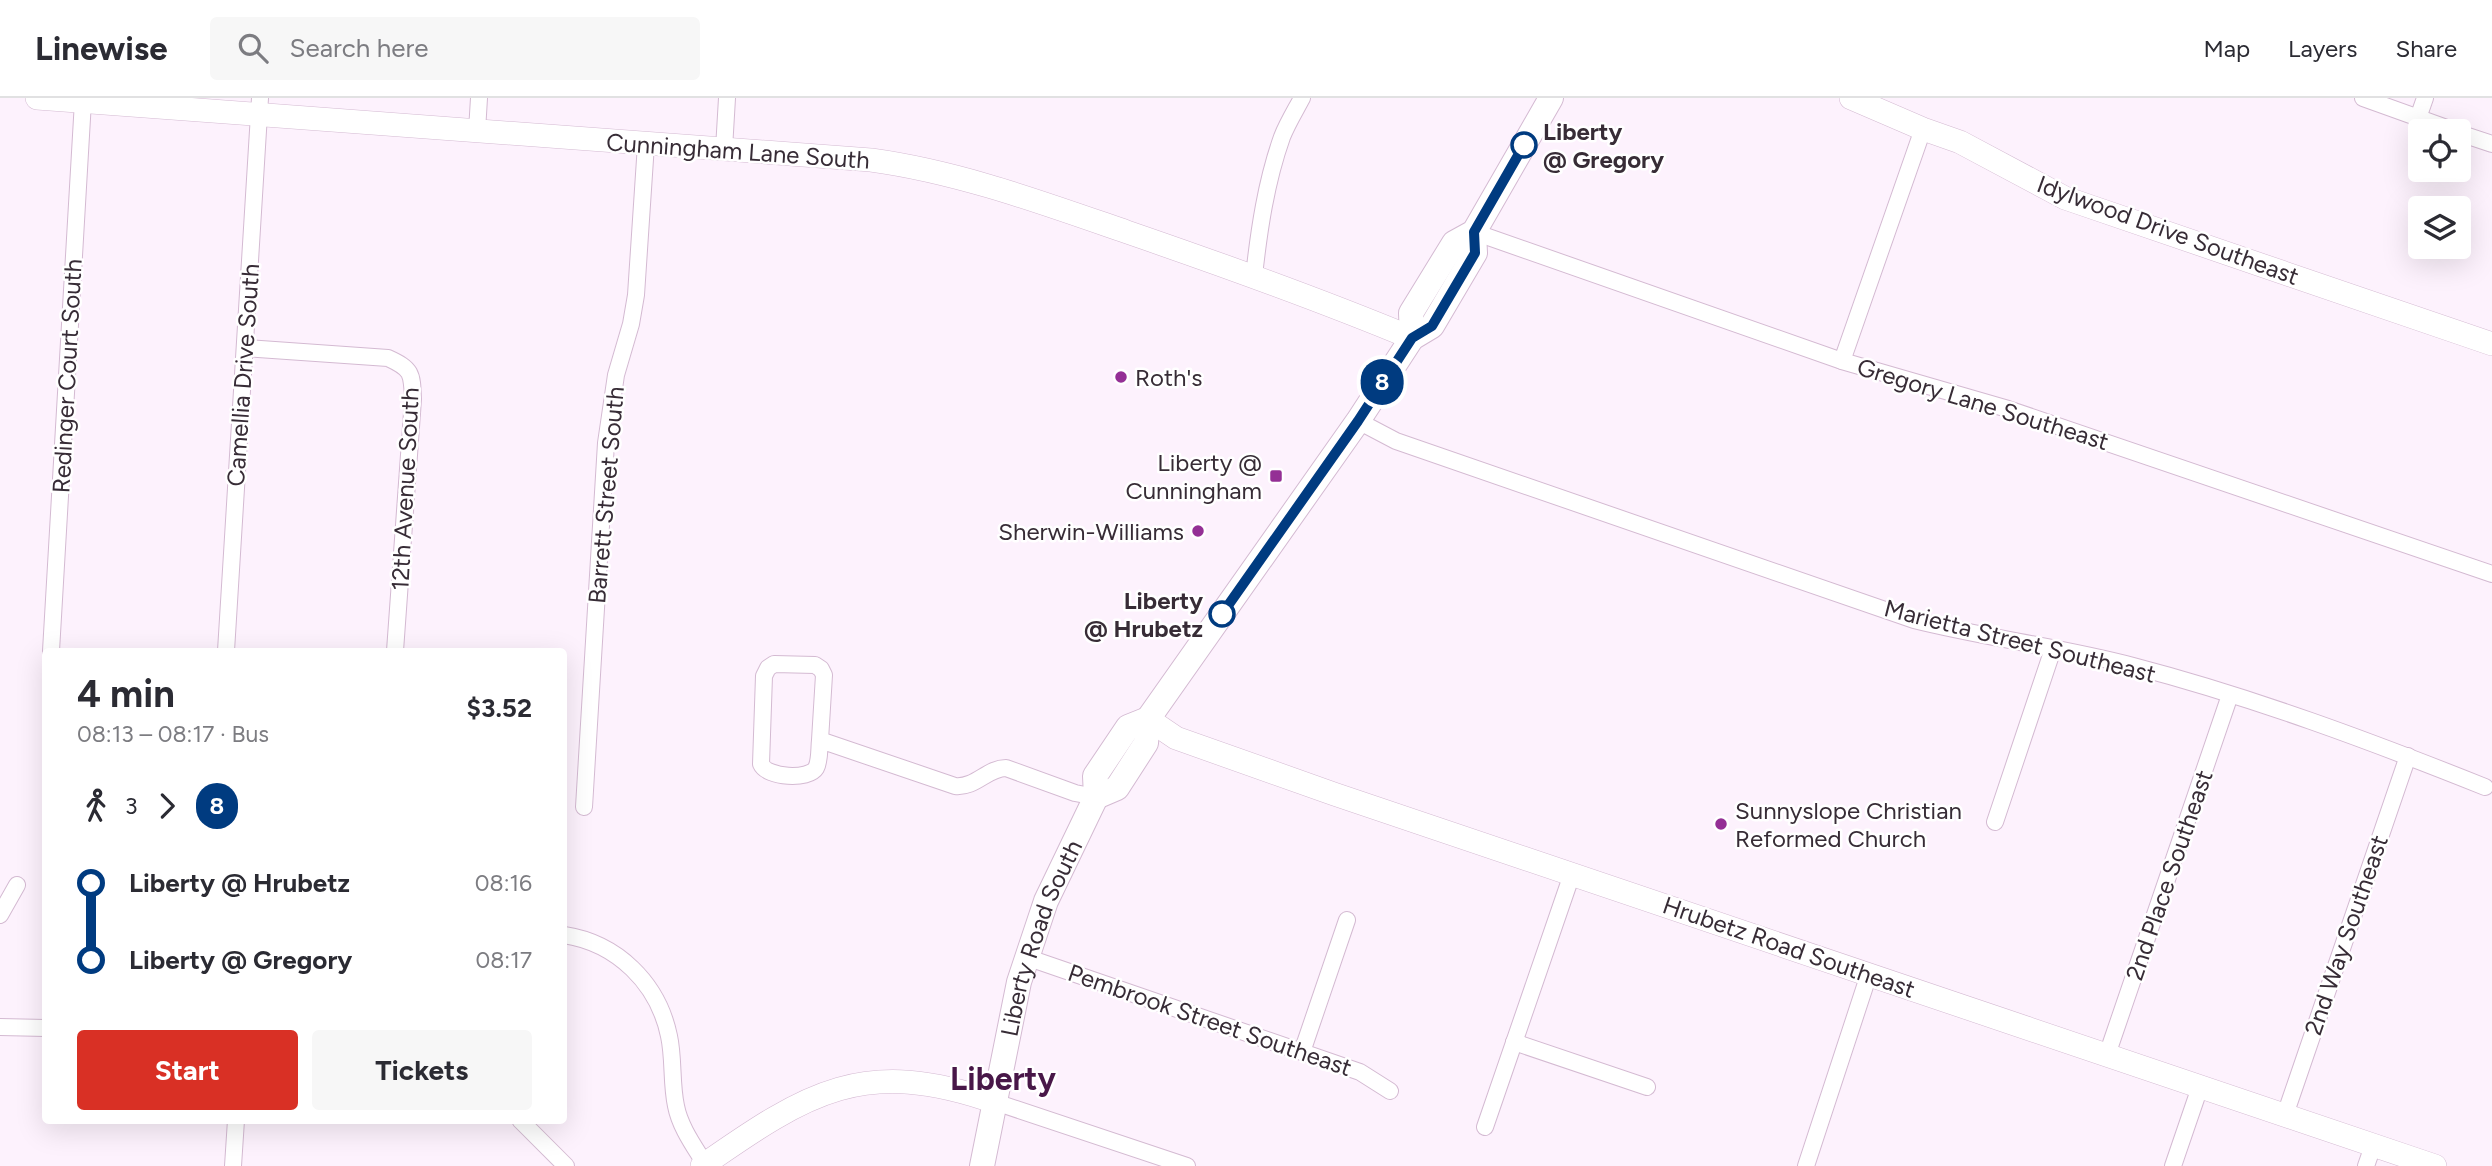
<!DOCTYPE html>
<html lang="en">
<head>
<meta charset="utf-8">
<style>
	:root { --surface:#fff; --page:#f7f7f7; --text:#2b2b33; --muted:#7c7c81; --line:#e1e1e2; --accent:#d93025 }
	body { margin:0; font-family:Figtree,sans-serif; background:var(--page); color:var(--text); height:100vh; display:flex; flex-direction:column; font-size:26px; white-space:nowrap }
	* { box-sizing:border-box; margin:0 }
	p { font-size:23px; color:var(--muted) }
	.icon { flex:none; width:38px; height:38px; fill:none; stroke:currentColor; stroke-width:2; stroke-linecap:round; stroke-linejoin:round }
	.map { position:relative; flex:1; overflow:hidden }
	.drawer { position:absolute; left:42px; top:550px; width:525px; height:476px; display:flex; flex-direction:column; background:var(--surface); border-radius:7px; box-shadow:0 7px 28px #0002 }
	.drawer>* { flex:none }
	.badge { padding:0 14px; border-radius:23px; font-size:24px; line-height:46px }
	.buttons { position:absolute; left:2408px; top:21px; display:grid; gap:14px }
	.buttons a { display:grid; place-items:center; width:63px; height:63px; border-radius:7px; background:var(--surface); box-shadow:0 7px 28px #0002; font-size:35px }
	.map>.badge { position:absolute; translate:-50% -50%; box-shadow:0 0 0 4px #fff }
	.legs { display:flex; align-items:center; gap:10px; height:77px; padding:0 35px; font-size:23px }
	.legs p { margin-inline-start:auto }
	.head { display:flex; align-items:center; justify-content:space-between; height:119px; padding:0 35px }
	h1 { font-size:38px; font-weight:700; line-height:52px }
	.cta { display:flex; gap:14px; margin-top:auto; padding:14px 35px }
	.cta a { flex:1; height:80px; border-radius:7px; background:var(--accent); color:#fff; font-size:28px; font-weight:700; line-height:80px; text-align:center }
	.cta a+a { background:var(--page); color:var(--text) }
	ul { padding:0 35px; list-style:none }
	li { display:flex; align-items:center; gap:24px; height:77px; font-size:26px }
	li i { display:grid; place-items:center; width:10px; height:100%; margin:0 9px; background:currentColor }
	li i::after { content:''; width:18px; height:18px; margin:-9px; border:5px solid; border-radius:50%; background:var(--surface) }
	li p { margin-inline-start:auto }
	li:first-child i { background:linear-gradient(#0000 50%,currentColor 0) }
	li:last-child i { background:linear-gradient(currentColor 50%,#0000 0) }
	header { display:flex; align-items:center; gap:42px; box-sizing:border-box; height:98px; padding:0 35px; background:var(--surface); border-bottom:2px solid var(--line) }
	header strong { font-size:33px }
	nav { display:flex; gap:38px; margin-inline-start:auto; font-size:24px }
	.search { width:490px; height:63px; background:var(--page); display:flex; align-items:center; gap:18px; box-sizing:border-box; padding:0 24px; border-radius:7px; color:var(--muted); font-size:26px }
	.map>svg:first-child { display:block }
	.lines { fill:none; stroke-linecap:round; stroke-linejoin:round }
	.street-casing { stroke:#d4bad2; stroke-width:18 }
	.secondary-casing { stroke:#d4bad2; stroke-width:24 }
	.primary-casing { stroke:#d4bad2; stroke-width:26 }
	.street { stroke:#fff; stroke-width:16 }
	.secondary { stroke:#fff; stroke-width:23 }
	.primary { stroke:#fff; stroke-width:24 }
	.line-1-casing { stroke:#fff; stroke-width:16 }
	.line-1 { stroke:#003b80; stroke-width:10 }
	.stop-1-dot { fill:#fff; stroke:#003b80; stroke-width:3.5 }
	.poi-dot { fill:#942f95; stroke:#fff; stroke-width:2.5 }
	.labels { text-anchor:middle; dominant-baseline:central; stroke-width:5; stroke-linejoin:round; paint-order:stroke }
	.stop-label { font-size:24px; font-weight:bold; fill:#372c36; stroke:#fff; text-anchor:start }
	.street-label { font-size:24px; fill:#372c36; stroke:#fff }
	.poi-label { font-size:24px; fill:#372c36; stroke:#fff; text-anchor:start }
	.district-label { font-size:32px; font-weight:bold; fill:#481748; stroke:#fff }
</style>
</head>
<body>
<header>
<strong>Linewise</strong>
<div class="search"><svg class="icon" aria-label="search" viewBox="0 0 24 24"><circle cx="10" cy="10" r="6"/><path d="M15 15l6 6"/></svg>Search here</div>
<nav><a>Map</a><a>Layers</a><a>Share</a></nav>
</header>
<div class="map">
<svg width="2492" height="1068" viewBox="0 0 2492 1068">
	<rect width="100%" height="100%" fill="#fdf2fd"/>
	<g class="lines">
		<g class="street-casing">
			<g id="street">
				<polyline points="2363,0 2455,33"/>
				<polyline points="2418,20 2425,0"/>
				<polyline points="477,33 479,0"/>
				<polyline points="2459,35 2492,46"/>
				<polyline points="724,51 727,0"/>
				<polyline points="1474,134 1842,263 2008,311 2492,476"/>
				<path d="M1254 178C1259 132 1266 84 1282 39 1287 26 1295 13 1302 0"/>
				<path d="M245 250 388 260C412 271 412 275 413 301L395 553"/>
				<polyline points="1842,263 1923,31"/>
				<path d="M1358 323 1396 343 1914 522C1986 540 2061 549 2133 568 2252 599 2370 643 2485 689"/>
				<polyline points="51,553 83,3"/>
				<polyline points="226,553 260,0"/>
				<path d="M820 642C819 650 820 663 816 670 809 682 767 680 761 666L764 578 768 570 774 566 815 567 821 571 824 577 820 642 955 688C976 690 987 670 1006 670L1075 695 1096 699"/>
				<polyline points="584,709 606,345 616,277 631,226 636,197 646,46"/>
				<polyline points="1995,724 2053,551"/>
				<polyline points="0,817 17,787"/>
				<path d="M564 837C617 845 658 885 669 938 674 961 671 985 676 1008 680 1029 694 1048 705 1066"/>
				<polyline points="1026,859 1360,974 1390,993"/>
				<polyline points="0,929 46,930"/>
				<polyline points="1514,944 1647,989"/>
				<polyline points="1302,954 1347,822"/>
				<polyline points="2107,957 2230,597"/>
				<polyline points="995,1004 1187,1068"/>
				<polyline points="2285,1017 2408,658"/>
				<polyline points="520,1022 566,1068"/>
				<polyline points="1485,1029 1572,776"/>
				<polyline points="233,1068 236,1022"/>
				<polyline points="1806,1068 1869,876"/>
				<polyline points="2173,1068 2200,989"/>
				<polyline points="2366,1068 2373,1048"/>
			</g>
		</g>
		<g class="secondary-casing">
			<g id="secondary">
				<path d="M37 0 871 62C959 74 1043 105 1127 134 1223 167 1318 201 1412 240"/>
				<polyline points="1851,0 1923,31 1960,44 2065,100 2492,246"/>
				<polyline points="1148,621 1176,640 1334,696 2435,1068"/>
				<path d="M702 1068C808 994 864 958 995 1004"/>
			</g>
		</g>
		<g class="primary-casing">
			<g id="primary">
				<polyline points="1412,240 1411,215 1454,145 1474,134 1551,0"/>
				<polyline points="1096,699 1117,690 1146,645 1148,621 1358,323 1412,240 1432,228 1475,155 1474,134"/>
				<path id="s1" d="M982 1068 1019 884 1046 803 1096 699 1095 678 1128 629 1148 621"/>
			</g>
		</g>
		<use href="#street" class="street"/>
		<use href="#secondary" class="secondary"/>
		<use href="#primary" class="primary"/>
	</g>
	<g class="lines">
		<g class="line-1-casing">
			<polyline id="line-1" points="1222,516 1358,323 1412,240 1432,228 1475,155 1474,134 1524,47"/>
		</g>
		<use href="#line-1" class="line-1"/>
	</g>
	<g class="stop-1-dot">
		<circle cx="1524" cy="47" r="12"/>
		<circle cx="1222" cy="516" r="12"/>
	</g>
	<g class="poi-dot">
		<circle cx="1121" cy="279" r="7"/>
		<rect x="1269" y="371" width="14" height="14" rx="3.5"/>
		<circle cx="1198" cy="433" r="7"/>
		<circle cx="1721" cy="726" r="7"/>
	</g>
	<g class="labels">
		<g class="stop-label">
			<text x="1543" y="33">Liberty<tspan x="1543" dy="28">@ Gregory</tspan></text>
			<text x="1203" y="502" text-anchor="end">Liberty<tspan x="1203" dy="28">@ Hrubetz</tspan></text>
		</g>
		<g class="street-label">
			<text transform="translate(738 53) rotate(4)">Cunningham Lane South</text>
			<text transform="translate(2168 132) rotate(20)">Idylwood Drive Southeast</text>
			<text transform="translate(243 277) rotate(-86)">Camellia Drive South</text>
			<text transform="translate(67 278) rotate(-87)">Redinger Court South</text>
			<text transform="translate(1983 306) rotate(17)">Gregory Lane Southeast</text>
			<text transform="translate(405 391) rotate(-87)">12th Avenue South</text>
			<text transform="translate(606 397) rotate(-85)">Barrett Street South</text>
			<text transform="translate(2020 543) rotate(14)">Marietta Street Southeast</text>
			<text transform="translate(2169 777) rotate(-71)">2nd Place Southeast</text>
			<text transform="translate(2346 837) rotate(-71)">2nd Way Southeast</text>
			<text stroke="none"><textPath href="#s1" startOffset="236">Liberty Road South</textPath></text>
			<text transform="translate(1789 849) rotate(19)">Hrubetz Road Southeast</text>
			<text transform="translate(1210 922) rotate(19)">Pembrook Street Southeast</text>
		</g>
		<g class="poi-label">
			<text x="1135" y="279">Roth's</text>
			<text x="1262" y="364" text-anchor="end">Liberty @<tspan x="1262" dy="28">Cunningham</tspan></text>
			<text x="1184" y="433" text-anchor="end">Sherwin-Williams</text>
			<text x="1735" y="712">Sunnyslope Christian<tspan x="1735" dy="28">Reformed Church</tspan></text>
		</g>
		<g class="district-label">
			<text x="1003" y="981">Liberty</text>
		</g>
	</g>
</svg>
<div class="buttons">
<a><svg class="icon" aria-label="locate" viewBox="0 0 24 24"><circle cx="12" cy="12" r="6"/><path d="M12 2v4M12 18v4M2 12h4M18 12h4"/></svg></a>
<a><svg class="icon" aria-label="layers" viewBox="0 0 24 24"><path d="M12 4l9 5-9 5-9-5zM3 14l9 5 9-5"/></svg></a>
</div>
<b class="badge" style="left:1382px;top:284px;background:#003b80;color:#fff">8</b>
<section class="drawer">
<div class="head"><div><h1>4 min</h1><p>08:13 – 08:17 · Bus</p></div><b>$3.52</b></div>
<div class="legs"><svg class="icon" aria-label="walk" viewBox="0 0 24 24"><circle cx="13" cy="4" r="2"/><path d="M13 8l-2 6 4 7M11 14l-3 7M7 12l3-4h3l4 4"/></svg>3<svg class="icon" aria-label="forward" viewBox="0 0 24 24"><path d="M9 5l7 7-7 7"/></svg><b class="badge" style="background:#003b80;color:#fff">8</b></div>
<ul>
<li><i style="color:#003b80"></i><b>Liberty @ Hrubetz</b><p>08:16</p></li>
<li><i style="color:#003b80"></i><b>Liberty @ Gregory</b><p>08:17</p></li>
</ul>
<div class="cta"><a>Start</a><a>Tickets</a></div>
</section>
</div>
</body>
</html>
